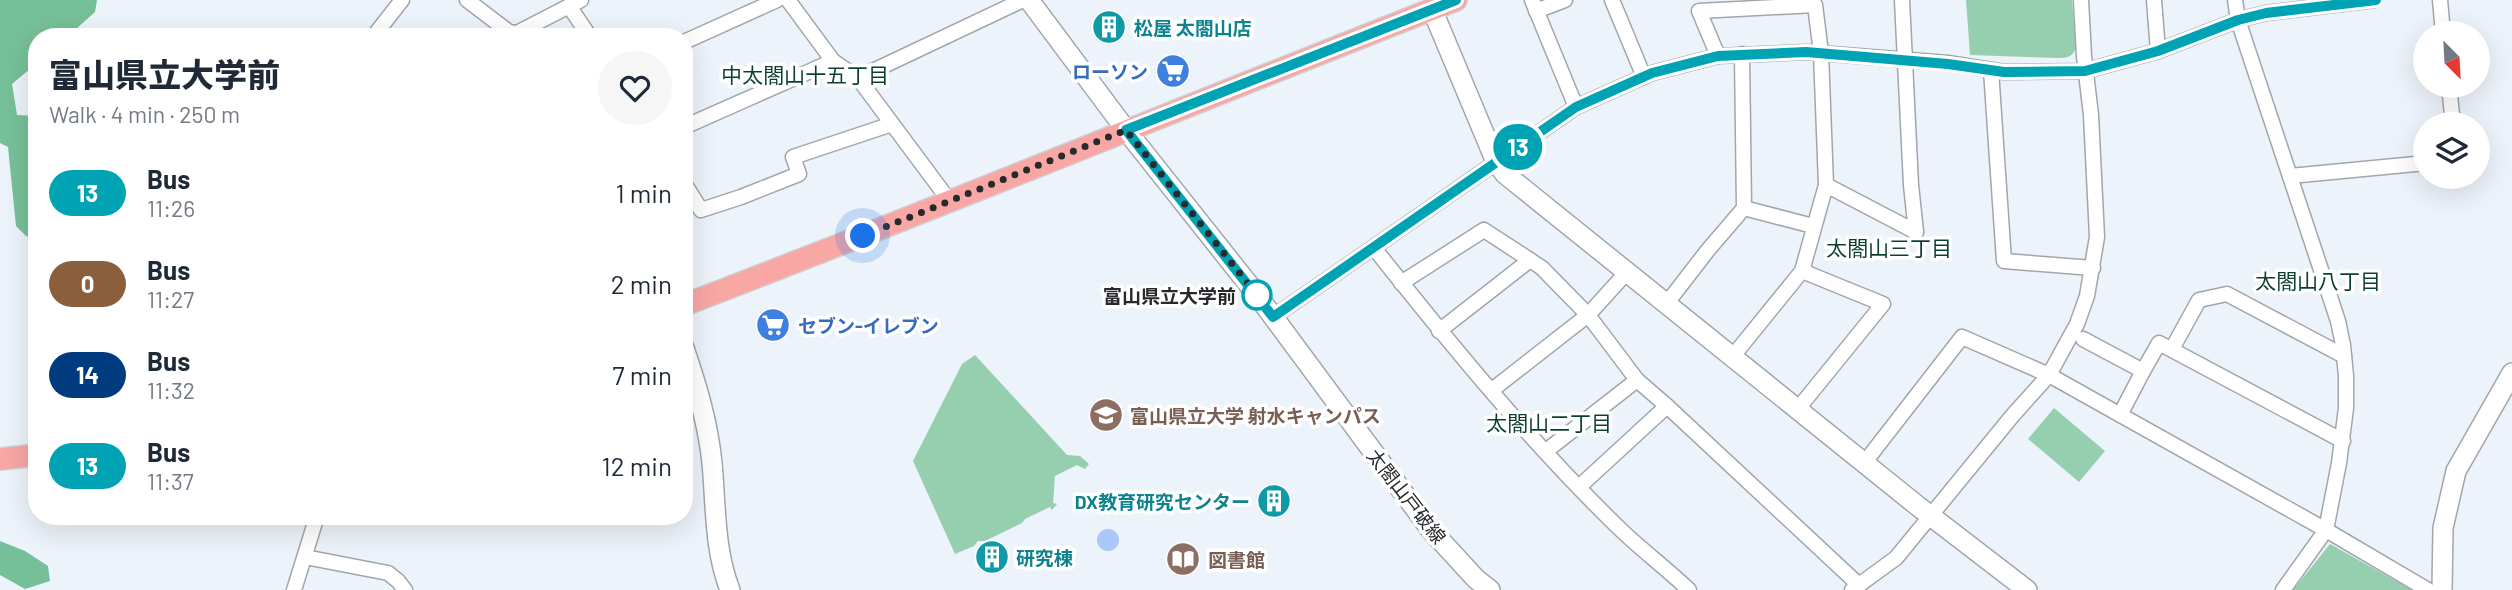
<!DOCTYPE html>
<html lang="en">
<head>
<meta charset="utf-8">
<style>
	:root { --surface:#fff; --page:#f6f6f7; --text:#1f2937; --muted:#747a83 }
	body { margin:0; font-family:Barlow,"Noto Sans JP",sans-serif; background:var(--page); color:var(--text); height:100vh; display:flex; flex-direction:column; font-size:26px; white-space:nowrap }
	* { box-sizing:border-box; margin:0 }
	p { font-size:23px; color:var(--muted) }
	.icon { flex:none; width:38px; height:38px; fill:none; stroke:currentColor; stroke-width:2; stroke-linecap:round; stroke-linejoin:round }
	.map { position:relative; flex:1; overflow:hidden }
	.drawer { position:absolute; left:28px; top:28px; width:665px; height:497px; display:flex; flex-direction:column; background:var(--surface); border-radius:28px; box-shadow:0 7px 28px #0002 }
	.drawer>* { flex:none }
	.badge { padding:0 14px; border-radius:23px; font-size:24px; line-height:46px }
	.needle { width:46px; rotate:156deg }
	.buttons { position:absolute; left:2413px; top:21px; display:grid; gap:14px }
	.buttons a { display:grid; place-items:center; width:77px; height:77px; border-radius:50%; background:var(--surface); box-shadow:0 7px 28px #0002; font-size:35px }
	.you { position:absolute; width:35px; height:35px; margin:-18px; border:5px solid #fff; border-radius:50%; background:#1a73e8; box-shadow:0 0 0 10px #1a73e833 }
	.map>.badge { position:absolute; translate:-50% -50%; box-shadow:0 0 0 4px #fff }
	.round { display:grid; place-items:center; flex:none; width:74px; height:74px; border-radius:37px; background:var(--page) }
	.head { display:flex; align-items:center; justify-content:space-between; height:119px; padding:0 21px }
	h1 { font-size:33px; font-weight:800; line-height:52px }
	ul { padding:0; list-style:none }
	li { display:flex; align-items:center; gap:21px; height:91px; padding:0 21px }
	li div { flex:1 }
	li b { display:block; font-size:26px }
	li em { font-style:normal }
	li .badge { min-width:77px; font-weight:700; text-align:center }
	.map>svg:first-child { display:block }
	.green { fill:#96cfaf }
	.forest { fill:#76c099 }
	.water { fill:#abc7f8 }
	.lines { fill:none; stroke-linecap:round; stroke-linejoin:round }
	.street-casing { stroke:#a1a6ad; stroke-width:17 }
	.secondary-casing { stroke:#a1a6ad; stroke-width:22 }
	.primary-casing { stroke:#cfd0d1; stroke-width:24 }
	.street { stroke:#fff; stroke-width:14 }
	.secondary { stroke:#fff; stroke-width:19 }
	.primary { stroke:#f9a7a5; stroke-width:21 }
	.line-casing { stroke:#fff; stroke-width:16 }
	.line { stroke:#00a3b4; stroke-width:10 }
	.walk { stroke:#27292c; stroke-width:7; stroke-dasharray:0 12.6 }
	.stop-dot { fill:#fff; stroke:#00a3b4; stroke-width:3.5 }
	.labels { text-anchor:middle; dominant-baseline:central; stroke-width:7; stroke-linejoin:round; paint-order:stroke }
	.culture-label { font-size:19px; font-weight:bold; fill:#0d838f; stroke:#fff; text-anchor:start }
	.shop-label { font-size:19px; font-weight:bold; fill:#366cbe; stroke:#fff; text-anchor:end }
	.stop-label { font-size:19px; font-weight:bold; fill:#27292c; stroke:#fff; text-anchor:end }
	.education-label { font-size:19px; font-weight:bold; fill:#785e54; stroke:#fff; text-anchor:start }
	.street-label { font-size:19px; fill:#27292c; stroke:#fff }
	.neighbourhood-label { font-size:21px; fill:#0d3f2f; stroke:#fff }
</style>
</head>
<body>
<div class="map">
<svg width="2512" height="590" viewBox="0 0 2512 590">
	<rect width="100%" height="100%" fill="#edf3fa"/>
	<g class="green">
		<path d="M1966 0H2072L2076 48C2072 58 2066 58 2057 58L1970 55Z"/>
		<polygon points="975,355 1067,455 1080,456 1089,464 1085,469 1077,465 1055,476 1053,503 1057,504 1052,510 1050,507 1025,519 1022,523 985,541 978,541 974,546 955,554 913,461 962,364"/>
		<polygon points="2054,408 2105,451 2079,482 2028,439"/>
		<polygon points="2330,544 2412,590 2293,590"/>
	</g>
	<g class="forest">
		<polygon points="0,0 97,0 95,12 67,37 37,37 37,63 12,84 17,115 37,116 37,239 26,236 16,226 8,147 0,143"/>
		<polygon points="0,541 25,551 48,566 50,581 25,589 0,575"/>
	</g>
	<circle class="water" cx="1108" cy="540" r="11"/>
	<g class="lines">
		<g class="street-casing">
			<g id="street">
				<polyline points="467,0 513,35 581,0"/>
				<polyline points="788,0 833,61 858,78 951,203"/>
				<polyline points="1532,0 1576,107"/>
				<polyline points="1612,0 1644,77"/>
				<polyline points="1902,0 1911,185 1916,232"/>
				<polyline points="2154,0 2158,51"/>
				<polyline points="2235,0 2238,20 2338,321 2343,345 2346,376 2346,408 2339,463 2326,530 2283,590"/>
				<polyline points="2440,0 2443,33"/>
				<polyline points="569,6 590,37"/>
				<polyline points="1536,11 1565,0"/>
				<polyline points="373,37 402,0"/>
				<polyline points="684,42 777,0"/>
				<polyline points="1718,56 1699,11 1815,5 1821,53 1826,185"/>
				<polyline points="1991,70 2004,261 2093,268"/>
				<polyline points="858,78 1023,0"/>
				<polyline points="2449,86 2453,124"/>
				<polyline points="684,127 833,61"/>
				<polyline points="2290,176 2426,163"/>
				<polyline points="684,183 701,210 741,197 799,174 793,157 892,124"/>
				<polyline points="1744,208 1813,226"/>
				<path d="M1374 248C1451 345 1531 443 1621 530 1643 551 1667 569 1689 590"/>
				<polyline points="1802,271 1826,185 1916,232"/>
				<polyline points="1401,283 1484,230 1530,260"/>
				<polyline points="1667,303 1708,250 1744,208 1742,54"/>
				<polyline points="1273,317 1576,107 1652,73 1718,56 1806,52 1948,63 2004,72 2085,71 2158,51 2238,20 2266,13 2375,0"/>
				<polyline points="1439,331 1530,260 1542,268 1588,315 1627,272"/>
				<polyline points="2083,339 2143,371 2120,415"/>
				<polyline points="2172,349 2199,300 2227,294 2344,356"/>
				<polyline points="1733,356 1802,271 1883,304 1797,410"/>
				<polyline points="2143,371 2159,343 2343,441"/>
				<polyline points="1492,390 1588,315 1637,380 1667,406"/>
				<polyline points="1546,451 1637,380"/>
				<polyline points="1865,462 1962,337 2049,375 2326,530 2428,590"/>
				<polyline points="1580,486 1667,406 1859,585"/>
				<polyline points="305,557 388,573 398,581 405,590"/>
				<polyline points="294,590 317,516"/>
				<polyline points="1852,590 1896,558 2013,415 2049,375 2077,324 2087,296 2097,237 2091,115 2084,56 2081,0"/>
			</g>
		</g>
		<g class="secondary-casing">
			<g id="secondary">
				<polyline points="1029,0 1126,130 1257,295 1431,530 1476,579 1490,590"/>
				<polyline points="1432,9 1496,162 1505,174 1919,507 2027,590"/>
				<polyline points="513,35 515,37"/>
				<path d="M684 348C697 386 708 423 712 463 716 505 714 549 730 590"/>
				<polyline points="2442,590 2443,528 2456,471 2512,373"/>
			</g>
		</g>
		<g class="primary-casing">
			<g id="primary">
				<path d="M684 305C943 206 1198 101 1456 0"/>
				<polyline points="0,459 37,455"/>
			</g>
		</g>
		<use href="#street" class="street"/>
		<use href="#secondary" class="secondary"/>
		<use href="#primary" class="primary"/>
	</g>
	<g class="lines">
		<g class="line-casing">
			<polyline id="line" points="1456,0 1126,130 1273,317 1576,107 1652,73 1718,56 1806,52 1948,64 2004,72 2085,71 2158,51 2238,20 2266,13 2376,0"/>
		</g>
		<use href="#line" class="line"/>
		<polyline class="walk" points="863,236 1126,130 1257,295"/>
	</g>
	<defs>
		<g id="building-disc" transform="scale(1.75)"><circle r="9.5" fill="#0f9aa8" stroke="#fff"/><path d="M-4-6H4V6H1V3H-1V6H-4ZM-2.5-4.3h1.7v1.8h-1.7ZM.8-4.3h1.7v1.8H.8ZM-2.5-1h1.7V.8h-1.7ZM.8-1h1.7V.8H.8Z" fill="#fff"/></g>
		<g id="supermarket-disc" transform="scale(1.75)"><circle r="9.5" fill="#3f7fe0" stroke="#fff"/><path d="M-6-5.5h2.5l.6 2H6L4.5 2H-2.5L-4.4-4H-6ZM-1.5 3.2a1.3 1.3 0 1 0 .1 0ZM3 3.2a1.3 1.3 0 1 0 .1 0Z" fill="#fff"/></g>
		<g id="university-disc" transform="scale(1.75)"><circle r="9.5" fill="#8d6e63" stroke="#fff"/><path d="M0-5L7-2L0 1L-7-2ZM-4 1L0 2.5L4 1V4Q0 6-4 4Z" fill="#fff"/></g>
		<g id="library-disc" transform="scale(1.75)"><circle r="9.5" fill="#8d6e63" stroke="#fff"/><path d="M-6-4Q-3-5.5-.7-3.5V5Q-3 3-6 4ZM6-4Q3-5.5 .7-3.5V5Q3 3 6 4Z" fill="#fff"/></g>
	</defs>
	<g fill-rule="evenodd">
		<use href="#building-disc" x="1109" y="27"/>
		<use href="#supermarket-disc" x="1173" y="71"/>
		<use href="#supermarket-disc" x="773" y="325"/>
		<use href="#university-disc" x="1106" y="415"/>
		<use href="#building-disc" x="1274" y="501"/>
		<use href="#building-disc" x="992" y="557"/>
		<use href="#library-disc" x="1183" y="559"/>
	</g>
	<circle class="stop-dot" cx="1257" cy="295" r="14"/>
	<g class="labels">
		<g class="culture-label">
			<text x="1134" y="27">松屋 太閤山店</text>
			<text x="1250" y="501" text-anchor="end">DX教育研究センター</text>
			<text x="1016" y="557">研究棟</text>
		</g>
		<g class="shop-label">
			<text x="1148" y="71">ローソン</text>
			<text x="798" y="325" text-anchor="start">セブン-イレブン</text>
		</g>
		<g class="stop-label">
			<text x="1236" y="295">富山県立大学前</text>
		</g>
		<g class="education-label">
			<text x="1130" y="415">富山県立大学 射水キャンパス</text>
			<text x="1208" y="559">図書館</text>
		</g>
		<g class="street-label">
			<text transform="translate(1407 496) rotate(52)">太閤山戸破線</text>
		</g>
		<g class="neighbourhood-label">
			<text x="805" y="74">中太閤山十五丁目</text>
			<text x="1889" y="247">太閤山三丁目</text>
			<text x="2318" y="280">太閤山八丁目</text>
			<text x="1549" y="422">太閤山二丁目</text>
		</g>
	</g>
</svg>
<div class="buttons">
<a><svg class="needle" viewBox="-14 -14 28 28"><path d="M0-13l5 13h-10z" fill="#e53935"/><path d="M0 13l5-13h-10z" fill="#747a83"/></svg></a>
<a><svg class="icon" aria-label="layers" viewBox="0 0 24 24"><path d="M12 4l9 5-9 5-9-5zM3 14l9 5 9-5"/></svg></a>
</div>
<div class="you" style="left:863px;top:236px"></div>
<b class="badge" style="left:1518px;top:147px;background:#00a3b4;color:#fff">13</b>
<section class="drawer">
<div class="head"><div><h1>富山県立大学前</h1><p>Walk · 4 min · 250 m</p></div><a class="round"><svg class="icon" aria-label="heart" viewBox="0 0 24 24"><path d="M12 20l-8-8c-3-5 5-10 8-4 3-6 11-1 8 4z"/></svg></a></div>
<ul>
<li><span class="badge" style="background:#00a3b4;color:#fff">13</span><div><b>Bus</b><p>11:26</p></div><em>1 min</em></li>
<li><span class="badge" style="background:#8b5e3c;color:#fff">0</span><div><b>Bus</b><p>11:27</p></div><em>2 min</em></li>
<li><span class="badge" style="background:#003b80;color:#fff">14</span><div><b>Bus</b><p>11:32</p></div><em>7 min</em></li>
<li><span class="badge" style="background:#00a3b4;color:#fff">13</span><div><b>Bus</b><p>11:37</p></div><em>12 min</em></li>
</ul>
</section>
</div>
</body>
</html>
